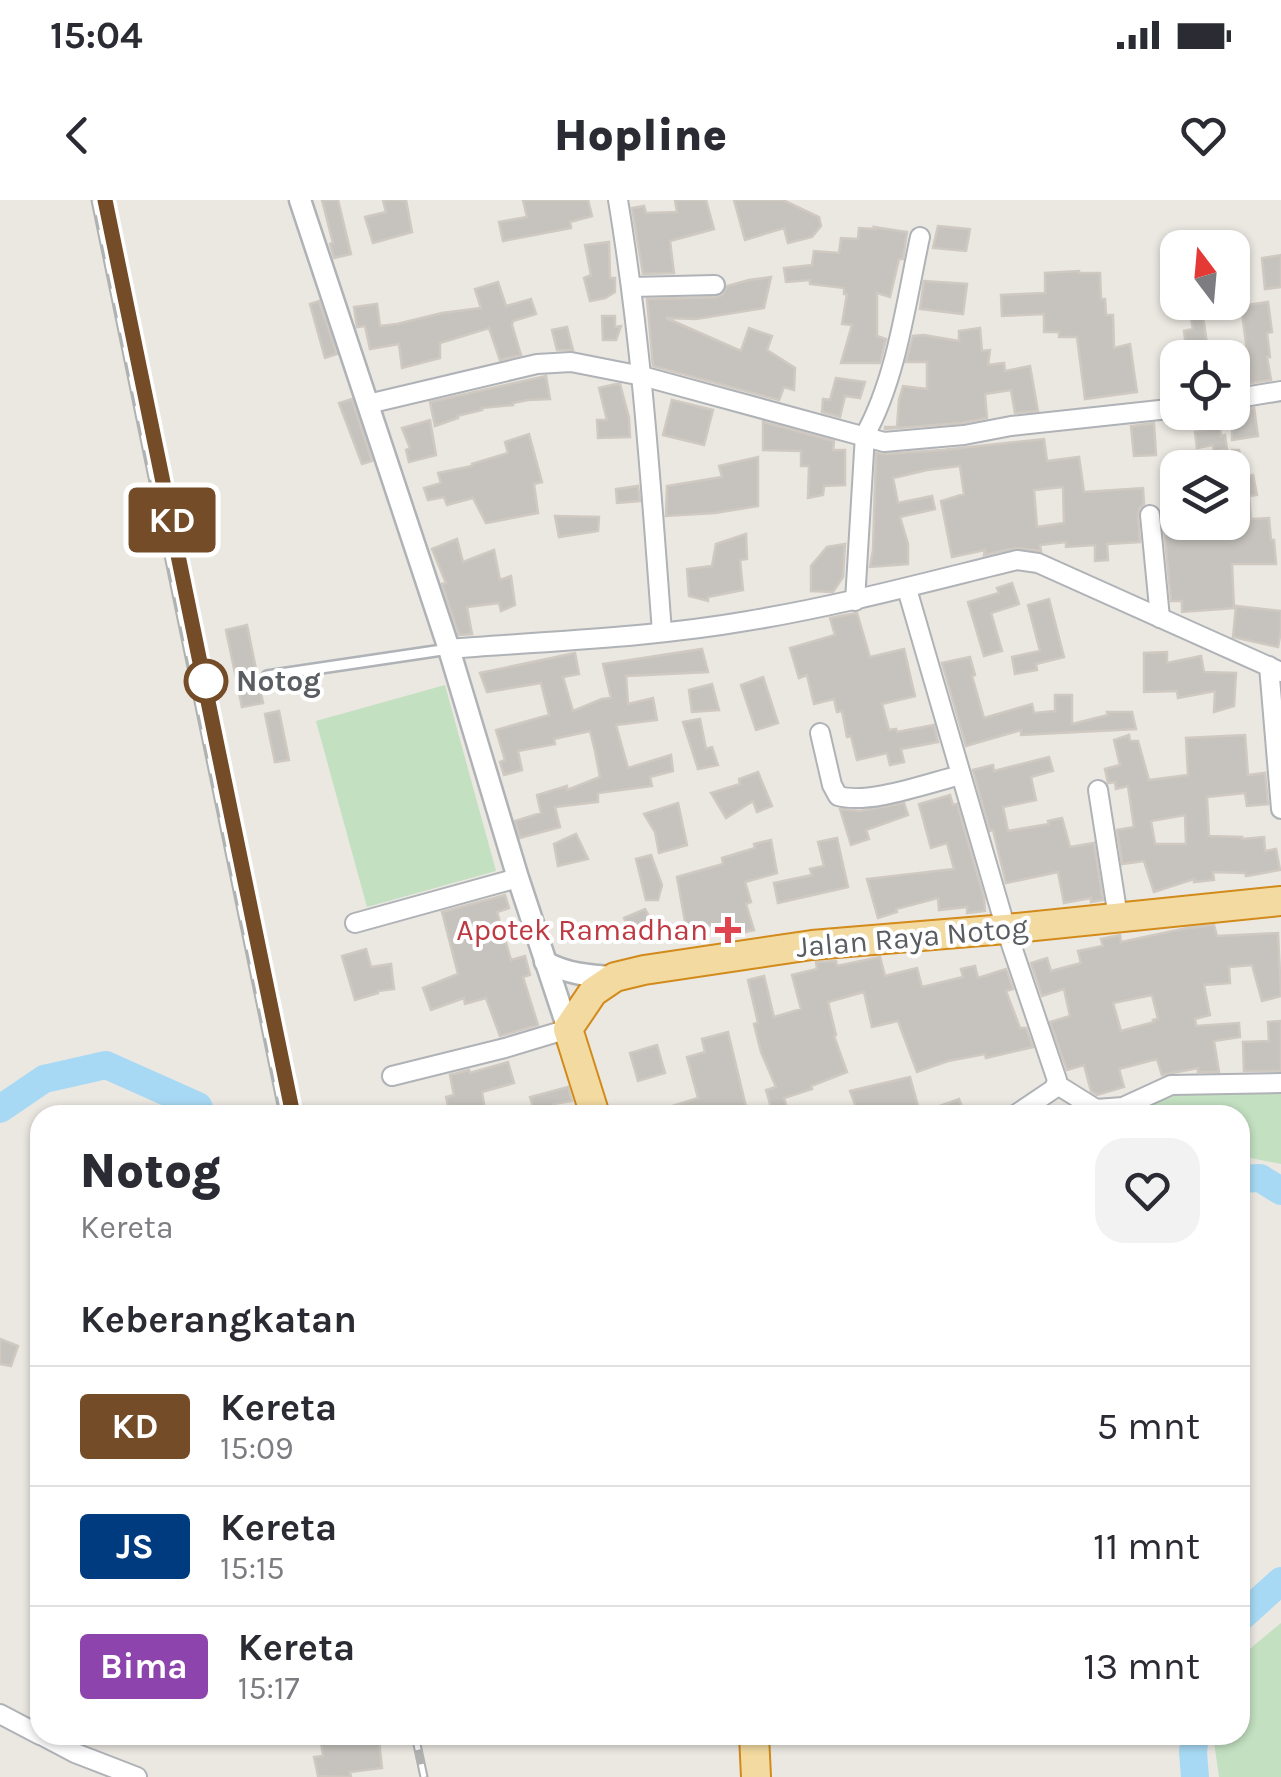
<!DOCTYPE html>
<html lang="id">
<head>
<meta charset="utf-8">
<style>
	:root { --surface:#fff; --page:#f2f2f3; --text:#2b2b33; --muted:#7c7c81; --line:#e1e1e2 }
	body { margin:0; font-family:Karla,sans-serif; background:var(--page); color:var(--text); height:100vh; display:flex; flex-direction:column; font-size:38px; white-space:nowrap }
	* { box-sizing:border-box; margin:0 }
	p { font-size:32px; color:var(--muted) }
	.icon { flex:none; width:55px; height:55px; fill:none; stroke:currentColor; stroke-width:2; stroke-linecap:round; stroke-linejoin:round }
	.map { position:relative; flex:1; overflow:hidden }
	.sheet { position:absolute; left:30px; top:905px; width:1220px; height:640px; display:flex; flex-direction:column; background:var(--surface); border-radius:30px; box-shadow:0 2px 8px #0004 }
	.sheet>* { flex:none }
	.badge { padding:0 20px; border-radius:8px; font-size:35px; line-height:65px }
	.needle { width:65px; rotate:344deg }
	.fabs { position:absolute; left:1160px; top:30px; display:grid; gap:20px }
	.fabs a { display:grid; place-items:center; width:90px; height:90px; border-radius:20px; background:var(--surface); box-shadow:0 2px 8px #0004; font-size:50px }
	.map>.badge { position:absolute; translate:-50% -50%; box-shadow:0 0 0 5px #fff }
	h2 { padding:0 50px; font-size:38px; line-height:90px }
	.round { display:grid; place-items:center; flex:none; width:105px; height:105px; border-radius:30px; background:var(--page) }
	.overview { display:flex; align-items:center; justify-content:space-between; height:170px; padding:0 50px }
	h1 { font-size:48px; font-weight:800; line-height:75px }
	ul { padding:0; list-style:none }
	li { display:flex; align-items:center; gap:30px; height:120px; padding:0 50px; border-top:2px solid var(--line) }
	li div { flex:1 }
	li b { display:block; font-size:38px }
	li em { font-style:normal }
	li .badge { min-width:110px; font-weight:700; text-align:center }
	.status { display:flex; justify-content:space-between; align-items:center; height:70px; padding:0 50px; background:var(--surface); direction:ltr }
	.status svg { height:28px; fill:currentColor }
	header { display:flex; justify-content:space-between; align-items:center; height:130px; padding:0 50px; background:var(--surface); font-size:45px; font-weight:800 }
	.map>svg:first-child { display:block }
	.green { fill:#c3e0c1 }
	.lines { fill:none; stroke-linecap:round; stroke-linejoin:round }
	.river { stroke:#a8d9f4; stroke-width:28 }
	.building { fill:#c6c3be; stroke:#cfc9c1; stroke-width:2.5; fill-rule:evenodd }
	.service-casing { stroke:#afb2b6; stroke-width:14 }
	.minor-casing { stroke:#afb2b6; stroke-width:22 }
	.tertiary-casing { stroke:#afb2b6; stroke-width:25 }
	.trunk-casing { stroke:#d28a1a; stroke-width:32 }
	.service { stroke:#fff; stroke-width:9 }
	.minor { stroke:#fff; stroke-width:18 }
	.tertiary { stroke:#fff; stroke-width:20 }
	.trunk { stroke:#f2daa0; stroke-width:28 }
	.rail-casing { stroke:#b0b1b1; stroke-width:9 }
	.rail { stroke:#fff; stroke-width:5; stroke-dasharray:15; stroke-linecap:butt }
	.line-casing { stroke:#fff; stroke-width:22 }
	.line { stroke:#744c28; stroke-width:15 }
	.stop-dot { fill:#fff; stroke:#744c28; stroke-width:5 }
	.health-dot { fill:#e0444e; stroke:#fff; stroke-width:4 }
	.labels { text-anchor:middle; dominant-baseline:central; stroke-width:8; stroke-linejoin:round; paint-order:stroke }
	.stop-label { font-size:30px; font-weight:bold; fill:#5a5d61; stroke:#fff; text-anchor:start }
	.health-label { font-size:30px; fill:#be3a42; stroke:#fff; text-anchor:end }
	.street-label { font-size:30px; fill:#5a5d61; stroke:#fff }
</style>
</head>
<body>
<div class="status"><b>15:04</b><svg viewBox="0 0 49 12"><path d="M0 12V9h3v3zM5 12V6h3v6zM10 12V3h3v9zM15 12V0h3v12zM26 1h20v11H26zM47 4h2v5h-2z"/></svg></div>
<header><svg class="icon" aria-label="back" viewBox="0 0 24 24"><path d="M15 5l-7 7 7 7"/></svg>Hopline<svg class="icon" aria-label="heart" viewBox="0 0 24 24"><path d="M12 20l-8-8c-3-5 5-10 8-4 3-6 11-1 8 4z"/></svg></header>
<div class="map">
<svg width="1281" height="1577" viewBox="0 0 1281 1577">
	<rect width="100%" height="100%" fill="#ebe8e2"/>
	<g class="green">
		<polygon points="445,485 496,671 367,707 316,521"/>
		<polygon points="1281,883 1281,964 1240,956 1240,915 1142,915 1147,907 1171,885"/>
		<polygon points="1281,1423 1281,1577 1219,1577 1213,1535 1240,1535 1240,1457"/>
	</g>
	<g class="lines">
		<g class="river">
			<polyline points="0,909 44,879 106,865 198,906 202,915"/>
			<polyline points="1240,979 1260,978 1281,991"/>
			<polyline points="1240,1418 1281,1381"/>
			<polyline points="1195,1535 1193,1552 1195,1577"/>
		</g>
	</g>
	<g class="building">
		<polygon points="322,0 338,0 351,54 334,58 330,44 333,43"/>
		<polygon points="383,0 406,0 412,32 373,43 365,17 386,12"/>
		<polygon points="523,0 588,0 592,16 570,22 571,28 503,41 499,22 527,17"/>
		<polygon points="675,0 706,0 714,29 670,41 674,73 643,74 632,8 644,6 646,13 677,12"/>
		<polygon points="734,0 783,0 819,17 821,26 812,37 788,43 784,28 745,40"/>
		<polygon points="938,26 970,29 966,51 933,48"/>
		<polygon points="874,27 907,32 903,59 899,59 890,97 877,93 877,136 886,139 880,163 841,163 852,125 842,124 847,94 844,94 844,88 810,84 810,80 786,82 784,68 812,65 814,51 839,53 841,38 858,39 859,28 875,29"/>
		<polygon points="609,42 610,78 615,78 615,92 605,98 590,101 584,78 591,75 585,45"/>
		<polygon points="1281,55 1281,87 1265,89 1262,58"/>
		<polygon points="1079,71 1079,73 1100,73 1101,99 1105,99 1106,115 1113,115 1114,148 1130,144 1137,192 1085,199 1077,137 1059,137 1059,132 1044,132 1044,114 1002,116 1001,95 1045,93 1045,73"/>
		<polygon points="771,77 764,108 696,119 666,118 741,151 749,128 772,136 767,150 795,168 794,190 784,187 779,200 653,166 647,99 716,97 722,95 727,86 749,80"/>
		<polygon points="924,81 967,84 963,114 920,109"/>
		<polygon points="498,82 506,106 531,99 536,114 513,121 512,125 521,155 500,160 489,128 440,143 440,158 402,168 399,144 370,149 365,126 357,127 354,107 377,104 380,126 397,124 442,113 481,108 475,89"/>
		<polygon points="319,101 337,154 325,158 310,104"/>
		<polygon points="1188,102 1208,102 1210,115 1203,116 1208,151 1187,154 1184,131 1193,129"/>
		<polygon points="1268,102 1272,132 1267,133 1270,157 1267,157 1271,180 1232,186 1232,161 1248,158 1241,106"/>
		<polygon points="602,116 615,116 615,127 621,126 616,140 603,140"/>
		<polygon points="567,127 573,150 557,150 552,130"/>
		<polygon points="980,128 982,151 990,150 988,165 1004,163 1005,171 1030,166 1038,211 1015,213 1011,190 985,194 987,218 962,223 885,229 885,227 897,227 899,200 903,186 927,189 927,162 906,162 913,136 924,135 959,141 959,131"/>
		<polygon points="546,176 550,199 528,200 513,203 513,205 481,208 482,210 457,216 458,218 435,226 430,202"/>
		<polygon points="836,178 865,182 860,198 845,196 840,217 822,212 823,199 830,200"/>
		<polygon points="616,184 620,184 629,218 630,237 598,238 597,220 607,220 599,188"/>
		<polygon points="352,199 372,261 362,264 339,203"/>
		<polygon points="672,200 713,210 704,245 663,235"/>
		<polygon points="1254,208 1258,236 1232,240 1232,211"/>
		<polygon points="1204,212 1217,212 1221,236 1225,235 1227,249 1214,251 1213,245 1197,248 1195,232 1207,230"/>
		<polygon points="430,220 436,255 409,262 406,250 410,248 402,228"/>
		<polygon points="763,222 834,241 833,250 845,250 845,285 824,286 823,295 808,298 809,266 801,266 801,251 763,250"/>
		<polygon points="1154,223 1156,255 1134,256 1131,226"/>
		<polygon points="529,234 542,282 534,284 538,313 486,323 473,298 447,305 444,297 428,300 424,288 441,283 438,273 472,266 472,264 508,253 505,242"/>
		<path d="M1044 239 1047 261 1079 257 1084 292 1143 288 1144 304 1139 309 1138 316 1140 342 1107 344 1108 360 1095 361V345L1066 347V342L1040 345 1041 351 1015 348 984 355 985 350 952 357 941 301 964 294 960 266 927 270 893 278 898 303 932 296 935 309 900 317 908 344V364L870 367 873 350 876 253 885 254 942 250ZM1063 287 1064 323 1037 327 1034 290Z"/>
		<polygon points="1232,250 1239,250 1244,277 1253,275 1257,295 1249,296 1251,319 1269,318 1271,340 1274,340 1276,364 1232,364 1234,408 1182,412 1182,401 1171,401 1163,317 1178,314 1178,322 1232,322"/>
		<polygon points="758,257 758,306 715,313 666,316 667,286 722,277 719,266"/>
		<polygon points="638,286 640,301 617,303 616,289"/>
		<polygon points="555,316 599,317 598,331 559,337"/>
		<polygon points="746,334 747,359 740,360 743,390 708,397 708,401 689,396 687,369 712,366 716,344"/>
		<polygon points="457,339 463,362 494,350 500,380 511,376 515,405 501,411 499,403 467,407 472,434 459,435 442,384 446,383 432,349"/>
		<polygon points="845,344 843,377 833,392 811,391 811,366 827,347"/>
		<polygon points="1012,383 1019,404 991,413 1002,451 984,456 968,402 999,393 997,388"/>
		<polygon points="1049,399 1064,457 1036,464 1037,470 1015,474 1012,457 1040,451 1028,405"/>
		<polygon points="1236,406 1281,411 1281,431 1278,447 1233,437"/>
		<polygon points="857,413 870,457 904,449 915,496 882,504 889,530 896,529 897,532 934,525 938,542 901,549 904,562 890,565 887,553 857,560 851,536 847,537 842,511 837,512 834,499 814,504 807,475 799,478 790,448 835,435 830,418"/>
		<polygon points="247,425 263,503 242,507 226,430"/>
		<polygon points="702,449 708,472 626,476 628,504 653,498 657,520 616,525 628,568 671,555 673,571 650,577 652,586 598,593 598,602 555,607 560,627 520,638 515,621 541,613 537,595 567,586 567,590 600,577 595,551 590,531 554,539 555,544 518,551 522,570 504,575 500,562 505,560 496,530 549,515 541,483 487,492 480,473 575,453 579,474 563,477 573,511 602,499 611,498 603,464"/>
		<polygon points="1167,452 1167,463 1201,456 1204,472 1236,473 1234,506 1214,512 1215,491 1178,498 1177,491 1144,492 1144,453"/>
		<polygon points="970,457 975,475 972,476 984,518 1032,504 1034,513 1055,511 1055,495 1072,495 1072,524 1108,515 1107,512 1132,512 1136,529 1021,535 1021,530 966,546 942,463"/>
		<polygon points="763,477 778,523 756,530 741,485"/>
		<polygon points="712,484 719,510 692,512 689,490"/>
		<polygon points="279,511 289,560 275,562 265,514"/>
		<polygon points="700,519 706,549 712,547 718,565 698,569 683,522"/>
		<path d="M1129 535 1130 541H1138L1149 580 1188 575 1186 538 1245 535 1248 575 1265 573 1268 604 1247 606 1245 593 1207 597 1209 636 1242 637V639L1264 637 1265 651 1276 649 1280 670 1246 676 1245 673 1213 672 1214 680 1194 682V679L1154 692 1144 661 1122 664 1117 630 1134 627 1128 586 1116 589 1115 582 1108 583 1105 569 1120 565 1114 540ZM1185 615 1186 644H1155L1151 621Z"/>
		<polygon points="1049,557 1053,571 1031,577 1036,600 1003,607 1008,631 1049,624 1048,621 1062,618 1070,647 1094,643 1103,700 1091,702 1091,698 1064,703 1058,672 1006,683 993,630 990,631 973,570 993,565 994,571"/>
		<polygon points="758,572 772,606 757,612 753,601 726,618 711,593 740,584 739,579"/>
		<polygon points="950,595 953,605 957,604 984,698 985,711 967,713 967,707 939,710 938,698 896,709 897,712 878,718 867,679 954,669 947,643 931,648 919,604"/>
		<polygon points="678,603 687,645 659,653 655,632 644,614"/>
		<polygon points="904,603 908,615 866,630 869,639 851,645 840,609 860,611"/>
		<polygon points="576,634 588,659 558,666 554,644"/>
		<polygon points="837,638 848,687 778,703 774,683 812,675 810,669 824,666 818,642"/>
		<polygon points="771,640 777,673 745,682 751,702 746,704 754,730 723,737 719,725 686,727 677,677 723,664 722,658 755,648 754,644"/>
		<polygon points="651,655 662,685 658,700 646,700 636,659"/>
		<polygon points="505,695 509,708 497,712 511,760 525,756 530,775 523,777 538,825 500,836 486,798 465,804 464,798 431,810 423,788 458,774 442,712"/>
		<polygon points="645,709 656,729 631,736 624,718"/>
		<path d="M1214 725 1217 736 1278 733 1281 796 1262 801 1252 765 1229 767 1230 783 1204 785 1210 815 1195 819 1196 826 1239 823 1240 837 1214 841 1219 872H1198V868L1162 875 1157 859 1119 869 1124 887 1097 895 1091 891 1084 865 1067 870 1050 822 1070 816 1064 789 1042 796 1031 763 1047 758 1051 771 1081 763 1078 751 1103 746 1101 739 1120 735 1121 742 1187 728ZM1152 795 1158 819 1153 820 1154 822 1121 831 1113 803Z"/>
		<polygon points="366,749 371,767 391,764 394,789 378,791 378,793 355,800 342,756"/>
		<polygon points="880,757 885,776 917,768 922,787 963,777 961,769 975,766 978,778 1006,769 1013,789 1006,791 1020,828 1026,828 1033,847 986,858 985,854 948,861 917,872 898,821 872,827 864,792 828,802 836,835 834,836 847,872 811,886 812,889 784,898 787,909 773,914 766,890 776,887 761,852 754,824 758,823 748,780 764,776 774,817 801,809 792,775 817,769 816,762 836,761 837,766"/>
		<polygon points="1281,821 1281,871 1244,871 1243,842 1269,841 1268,822"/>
		<polygon points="728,832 748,915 654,915 653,912 698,898 687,857 705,852 702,839"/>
		<polygon points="657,845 665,873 638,881 630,853"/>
		<polygon points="508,862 514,883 482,892 486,915 450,915 446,897 454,895 450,875 469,870 470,873"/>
		<polygon points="910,877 920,913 959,899 965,915 859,915 850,891"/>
		<polygon points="568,887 572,901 553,904 556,915 536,915 530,897"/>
		<polygon points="0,1139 18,1146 11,1166 0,1164"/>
		<polygon points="345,1538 346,1543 379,1540 382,1568 350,1572 351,1577 318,1576 314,1557 323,1556 321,1542"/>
	</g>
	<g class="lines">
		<g class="service-casing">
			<polyline id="service" points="267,476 449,449"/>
		</g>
		<g class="minor-casing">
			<g id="minor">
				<path d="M618 0C642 143 651 287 662 432"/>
				<polyline points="632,87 715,85"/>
				<polyline points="1232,199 1281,191"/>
				<polyline points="368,204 537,164 571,162 642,176 884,242 964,235 1011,226 1178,208"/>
				<polyline points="1150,315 1160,418"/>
				<polyline points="907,389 1006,729 1057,880 1055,888 1015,915"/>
				<path d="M855 401 865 235C897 177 906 102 920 37"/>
				<path d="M449 449C548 441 649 438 747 421 839 406 927 382 1017 360L1038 363 1281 472"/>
				<polyline points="1269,466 1281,609"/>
				<path d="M820 533 832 585 838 596C869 605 928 583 961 575"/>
				<polyline points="1098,590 1118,717"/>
				<polyline points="355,723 518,678"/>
				<polyline points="392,876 505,848 568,829"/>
				<polyline points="1056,884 1096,909 1123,907 1171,885 1281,883"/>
				<polyline points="0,1514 40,1535"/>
				<polyline points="41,1535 75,1553 137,1577"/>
			</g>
		</g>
		<g class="tertiary-casing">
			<g id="tertiary">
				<polyline points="300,0 449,449 518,678 568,829"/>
				<path d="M545 762C568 774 589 776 615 777"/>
			</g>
		</g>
		<g class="trunk-casing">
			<g id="trunk">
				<polyline points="595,915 568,829 593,792 615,777 644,770 812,745 1006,729 1281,701"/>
				<polyline points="754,1535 756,1577"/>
			</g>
		</g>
		<use href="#service" class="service"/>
		<use href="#minor" class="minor"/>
		<use href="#tertiary" class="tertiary"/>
		<use href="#trunk" class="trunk"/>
		<g class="rail-casing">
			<g id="rail">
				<polyline points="95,0 283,915"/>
				<polyline points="415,1535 424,1577"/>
			</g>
		</g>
		<use href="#rail" class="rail"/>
	</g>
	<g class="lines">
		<g class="line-casing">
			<polyline id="line" points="105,0 293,915"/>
		</g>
		<use href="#line" class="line"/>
	</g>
	<circle class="stop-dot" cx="206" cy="481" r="20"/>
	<path class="health-dot" d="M723 715h10v10h10v10h-10v10h-10v-10h-10v-10h10z"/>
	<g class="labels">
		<g class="stop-label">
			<text x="236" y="481">Notog</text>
		</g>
		<g class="health-label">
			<text x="708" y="730">Apotek Ramadhan</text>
		</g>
		<g class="street-label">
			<text transform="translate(912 737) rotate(-5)">Jalan Raya Notog</text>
		</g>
	</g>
</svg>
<div class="fabs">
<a><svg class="needle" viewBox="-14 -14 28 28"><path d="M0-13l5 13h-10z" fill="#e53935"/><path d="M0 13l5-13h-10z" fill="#7c7c81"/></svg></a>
<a><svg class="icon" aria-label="locate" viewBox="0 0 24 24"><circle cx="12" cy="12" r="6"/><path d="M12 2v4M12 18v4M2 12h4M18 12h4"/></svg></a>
<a><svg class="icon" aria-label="layers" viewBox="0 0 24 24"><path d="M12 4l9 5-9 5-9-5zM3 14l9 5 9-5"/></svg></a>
</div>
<b class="badge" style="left:172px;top:320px;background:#744c28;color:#fff">KD</b>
<section class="sheet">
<div class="overview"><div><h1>Notog</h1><p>Kereta</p></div><a class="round"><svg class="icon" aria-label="heart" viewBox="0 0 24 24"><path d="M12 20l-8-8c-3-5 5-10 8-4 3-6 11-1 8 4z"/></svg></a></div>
<h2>Keberangkatan</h2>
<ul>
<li><span class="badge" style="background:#744c28;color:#fff">KD</span><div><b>Kereta</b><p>15:09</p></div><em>5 mnt</em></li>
<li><span class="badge" style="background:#003b80;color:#fff">JS</span><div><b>Kereta</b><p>15:15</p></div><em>11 mnt</em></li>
<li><span class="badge" style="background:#8e44ad;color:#fff">Bima</span><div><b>Kereta</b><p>15:17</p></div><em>13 mnt</em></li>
</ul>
</section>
</div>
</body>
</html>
